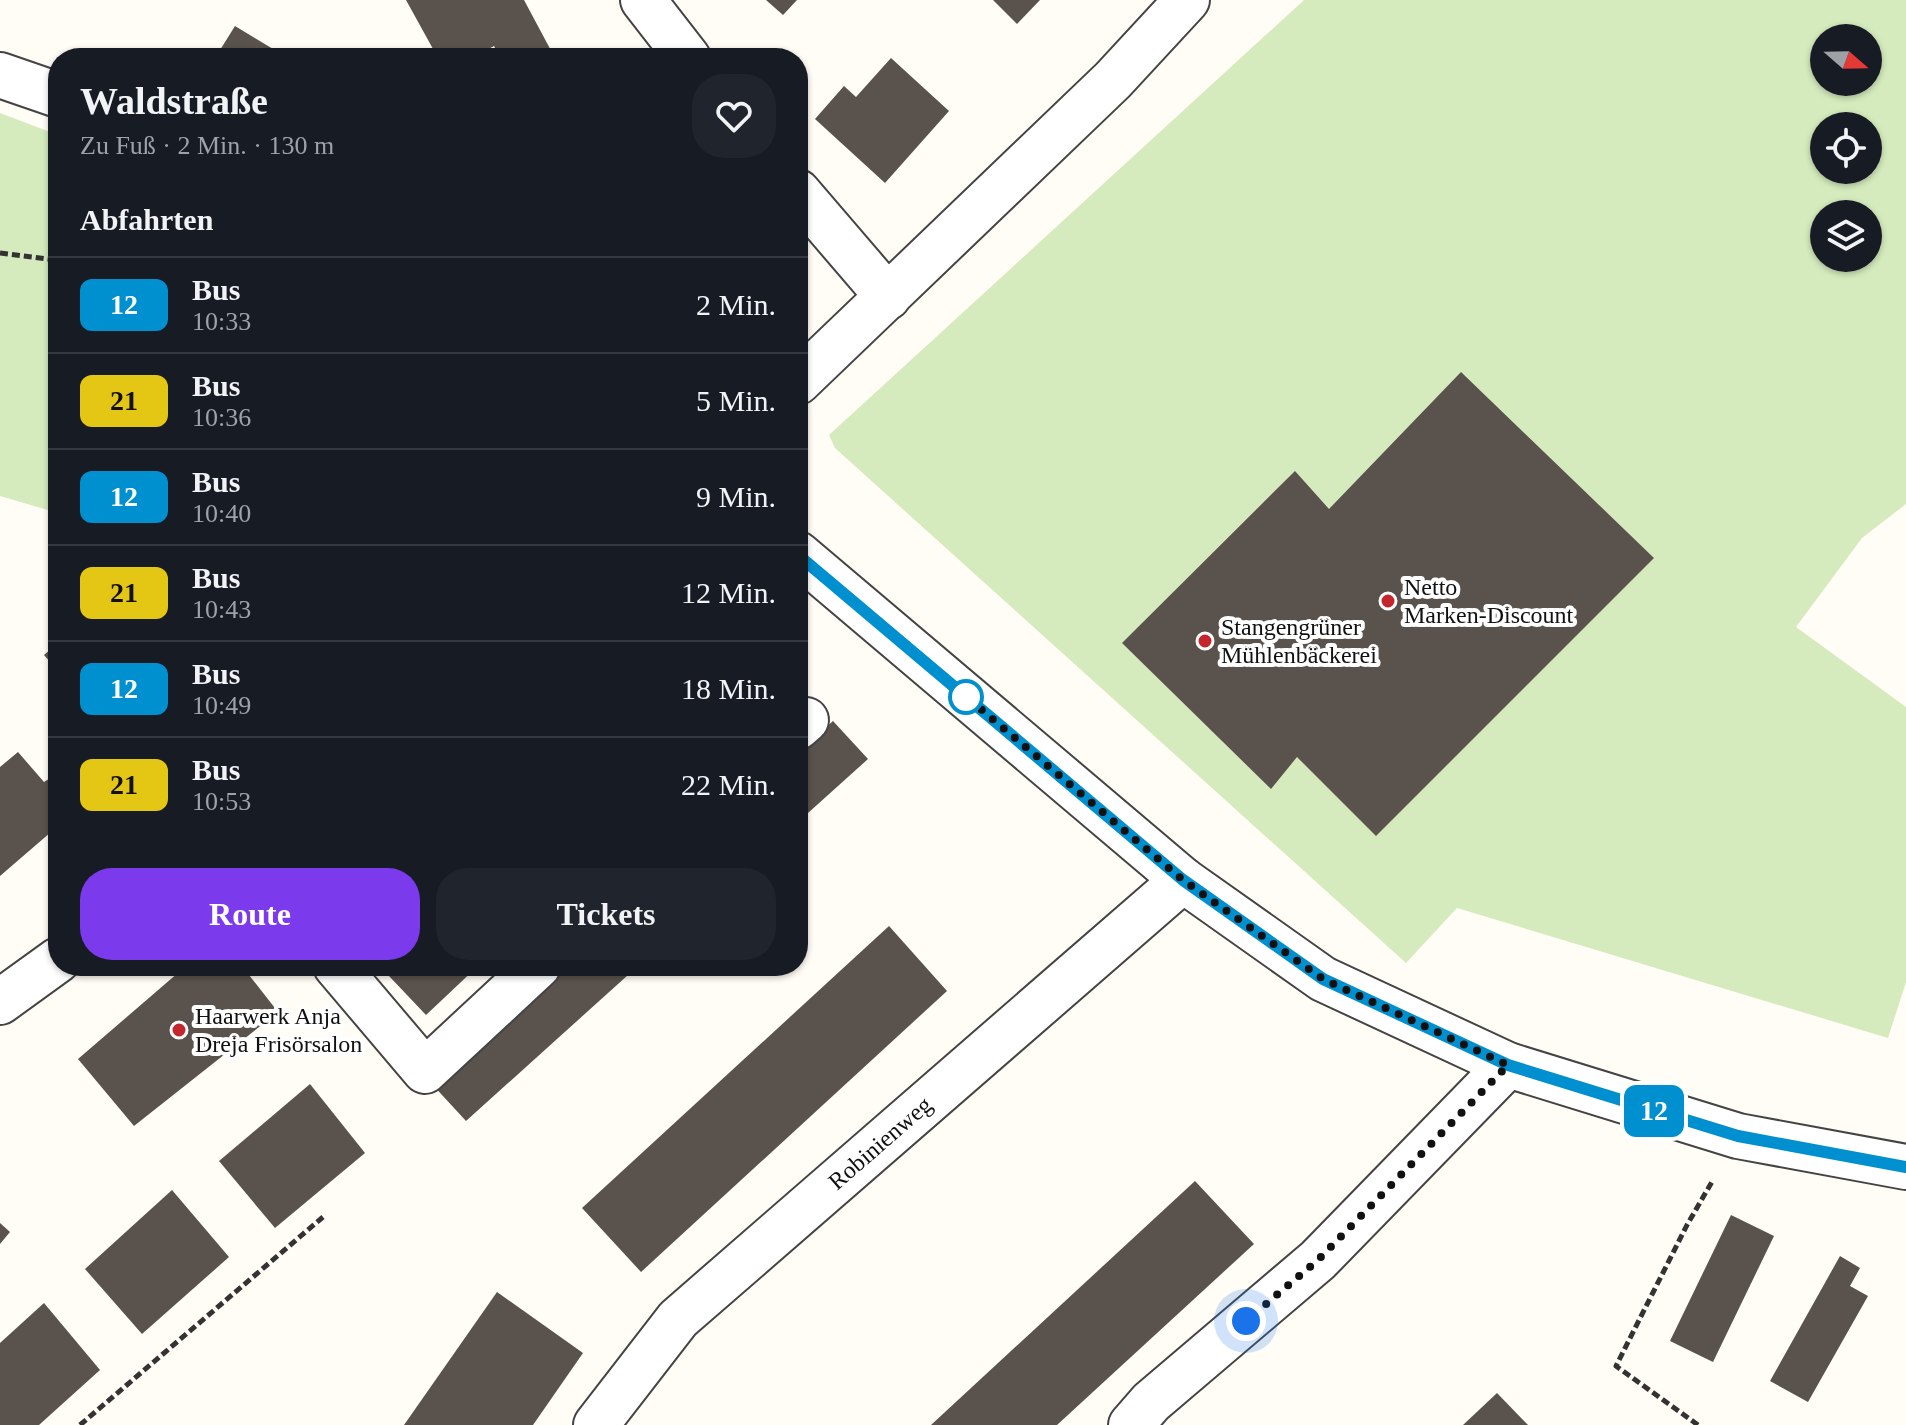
<!DOCTYPE html>
<html lang="de">
<head>
<meta charset="utf-8">
<style>
	:root { --surface:#171b24; --page:#20242c; --text:#f1f3f6; --muted:#9ea1a6; --line:#363941; --accent:#7c3aed }
	body { margin:0; font-family:"Times New Roman",serif; background:var(--page); color:var(--text); height:100vh; display:flex; flex-direction:column; font-size:30px; white-space:nowrap }
	* { box-sizing:border-box; margin:0 }
	p { font-size:26px; color:var(--muted) }
	.icon { flex:none; width:44px; height:44px; fill:none; stroke:currentColor; stroke-width:2; stroke-linecap:round; stroke-linejoin:round }
	.map { position:relative; flex:1; overflow:hidden }
	.sheet { position:absolute; left:48px; top:48px; width:760px; height:928px; display:flex; flex-direction:column; background:var(--surface); border-radius:32px; box-shadow:0 2px 6px #0004 }
	.sheet>* { flex:none }
	.badge { padding:0 16px; border-radius:12px; font-size:28px; line-height:52px }
	.needle { width:52px; rotate:110deg }
	.buttons { position:absolute; left:1810px; top:24px; display:grid; gap:16px }
	.buttons a { display:grid; place-items:center; width:72px; height:72px; border-radius:50%; background:var(--surface); box-shadow:0 2px 6px #0004; font-size:40px }
	.you { position:absolute; width:40px; height:40px; margin:-20px; border:6px solid #fff; border-radius:50%; background:#1a73e8; box-shadow:0 0 0 12px #1a73e833 }
	.map>.badge { position:absolute; translate:-50% -50%; box-shadow:0 0 0 4px #fff }
	h2 { padding:0 32px; font-size:30px; line-height:72px }
	.round { display:grid; place-items:center; flex:none; width:84px; height:84px; border-radius:32px; background:var(--page) }
	.overview { display:flex; align-items:center; justify-content:space-between; height:136px; padding:0 32px }
	h1 { font-size:38px; font-weight:700; line-height:60px }
	.button { display:flex; gap:16px; margin-top:auto; padding:16px 32px }
	.button a { flex:1; height:92px; border-radius:32px; background:var(--accent); color:#fff; font-size:32px; font-weight:700; line-height:92px; text-align:center }
	.button a+a { background:var(--page); color:var(--text) }
	ul { padding:0; list-style:none }
	li { display:flex; align-items:center; gap:24px; height:96px; padding:0 32px; border-top:2px solid var(--line) }
	li div { flex:1 }
	li b { display:block; font-size:30px }
	li em { font-style:normal }
	li .badge { min-width:88px; font-weight:700; text-align:center }
	.map>svg:first-child { display:block }
	.green { fill:#d5ebbd; fill-rule:evenodd }
	.building { fill:#5a524d }
	.lines { fill:none; stroke-linecap:round; stroke-linejoin:round }
	.minor-casing { stroke:#444; stroke-width:48 }
	.path { stroke:#333; stroke-width:5; stroke-dasharray:8 4; stroke-linecap:butt }
	.minor { stroke:#fff; stroke-width:44 }
	.line-casing { stroke:#fff; stroke-width:18 }
	.line { stroke:#008fcf; stroke-width:12 }
	.walk { stroke:#111; stroke-width:8; stroke-dasharray:0 14.4 }
	.poi-dot { fill:#c4262e; stroke:#fff; stroke-width:3 }
	.stop-dot { fill:#fff; stroke:#008fcf; stroke-width:4 }
	.labels { text-anchor:middle; dominant-baseline:central; stroke-width:8; stroke-linejoin:round; paint-order:stroke }
	.poi-label { font-size:24px; fill:#111; stroke:#fff; text-anchor:start }
	.street-label { font-size:24px; fill:#111; stroke:#fff }
</style>
</head>
<body>
<div class="map">
<svg width="1906" height="1425" viewBox="0 0 1906 1425">
	<rect width="100%" height="100%" fill="#fffdf5"/>
	<g class="green">
		<path d="M1304 0H1906V504L1862 538 1796 627 1906 707V982L1888 1038 1457 908 1406 963 835 448 829 435ZM1824 38H1868V82H1824ZM1824 126H1868V170H1824ZM1824 214H1868V258H1824Z"/>
		<polygon points="0,113 58,135 58,513 0,496"/>
	</g>
	<g class="building">
		<polygon points="406,0 524,0 555,58 500,58 494,46 472,58 438,58"/>
		<polygon points="766,0 797,0 783,15"/>
		<polygon points="993,0 1040,0 1017,24"/>
		<polygon points="235,26 288,58 215,58"/>
		<polygon points="891,58 949,111 885,183 815,119 844,86 856,97"/>
		<polygon points="1461,372 1654,558 1376,836 1297,757 1271,789 1122,643 1295,471 1329,509"/>
		<polygon points="58,643 58,671 44,655"/>
		<polygon points="833,721 868,759 798,822 798,752"/>
		<polygon points="18,752 44,782 58,773 58,826 0,876 0,767"/>
		<polygon points="889,926 947,991 641,1272 582,1208"/>
		<polygon points="186,966 242,966 278,1012 134,1126 78,1059"/>
		<polygon points="400,966 478,966 426,1015 389,976"/>
		<polygon points="560,966 638,966 466,1121 431,1083"/>
		<polygon points="310,1084 365,1153 275,1228 219,1161"/>
		<polygon points="1195,1181 1254,1244 1057,1425 931,1425"/>
		<polygon points="172,1190 229,1257 142,1334 85,1269"/>
		<polygon points="1731,1215 1774,1236 1713,1362 1670,1341"/>
		<polygon points="0,1223 10,1232 0,1244"/>
		<polygon points="1840,1256 1860,1268 1850,1286 1868,1296 1808,1402 1770,1381"/>
		<polygon points="497,1292 583,1353 533,1425 404,1425"/>
		<polygon points="44,1303 100,1370 39,1425 0,1425 0,1343"/>
		<polygon points="1497,1393 1528,1425 1463,1425"/>
	</g>
	<g class="lines">
		<g class="minor-casing">
			<g id="minor">
				<polyline points="643,0 688,58"/>
				<polyline points="0,75 58,95"/>
				<polyline points="798,192 888,297"/>
				<polyline points="798,382 1113,80 1187,0"/>
				<polyline points="798,554 1183,880 1323,979 1508,1065 1738,1136 1906,1167"/>
				<polyline points="798,727 806,720"/>
				<polyline points="336,966 425,1071 538,966"/>
				<polyline points="0,1002 58,960"/>
				<polyline points="596,1425 678,1319 1183,880"/>
				<polyline points="1131,1425 1151,1402 1318,1260 1508,1065"/>
			</g>
		</g>
		<g class="path">
			<polyline points="0,253 55,260 58,259"/>
			<polyline points="80,1425 323,1217"/>
			<polyline points="1698,1425 1616,1366 1687,1225 1713,1180"/>
		</g>
		<use href="#minor" class="minor"/>
	</g>
	<g class="lines">
		<g class="line-casing">
			<polyline id="line" points="798,555 1183,880 1323,979 1508,1065 1738,1136 1906,1167"/>
		</g>
		<use href="#line" class="line"/>
		<polyline class="walk" points="966,697 963,694 1183,880 1323,979 1508,1065 1318,1260 1246,1321"/>
	</g>
	<g class="poi-dot">
		<circle cx="1388" cy="601" r="8"/>
		<circle cx="1205" cy="641" r="8"/>
		<circle cx="179" cy="1030" r="8"/>
	</g>
	<circle class="stop-dot" cx="966" cy="697" r="16"/>
	<g class="labels">
		<g class="poi-label">
			<text x="1404" y="587">Netto<tspan x="1404" dy="28">Marken-Discount</tspan></text>
			<text x="1221" y="627">Stangengrüner<tspan x="1221" dy="28">Mühlenbäckerei</tspan></text>
			<text x="195" y="1016">Haarwerk Anja<tspan x="195" dy="28">Dreja Frisörsalon</tspan></text>
		</g>
		<g class="street-label">
			<text transform="translate(880 1143) rotate(-41)">Robinienweg</text>
		</g>
	</g>
</svg>
<div class="buttons">
<a><svg class="needle" viewBox="-14 -14 28 28"><path d="M0-13l5 13h-10z" fill="#e53935"/><path d="M0 13l5-13h-10z" fill="#9ea1a6"/></svg></a>
<a><svg class="icon" aria-label="locate" viewBox="0 0 24 24"><circle cx="12" cy="12" r="6"/><path d="M12 2v4M12 18v4M2 12h4M18 12h4"/></svg></a>
<a><svg class="icon" aria-label="layers" viewBox="0 0 24 24"><path d="M12 4l9 5-9 5-9-5zM3 14l9 5 9-5"/></svg></a>
</div>
<div class="you" style="left:1246px;top:1321px"></div>
<b class="badge" style="left:1654px;top:1111px;background:#008fcf;color:#fff">12</b>
<section class="sheet">
<div class="overview"><div><h1>Waldstraße</h1><p>Zu Fuß · 2 Min. · 130 m</p></div><a class="round"><svg class="icon" aria-label="heart" viewBox="0 0 24 24"><path d="M12 20l-8-8c-3-5 5-10 8-4 3-6 11-1 8 4z"/></svg></a></div>
<h2>Abfahrten</h2>
<ul>
<li><span class="badge" style="background:#008fcf;color:#fff">12</span><div><b>Bus</b><p>10:33</p></div><em>2 Min.</em></li>
<li><span class="badge" style="background:#e4c615;color:#111">21</span><div><b>Bus</b><p>10:36</p></div><em>5 Min.</em></li>
<li><span class="badge" style="background:#008fcf;color:#fff">12</span><div><b>Bus</b><p>10:40</p></div><em>9 Min.</em></li>
<li><span class="badge" style="background:#e4c615;color:#111">21</span><div><b>Bus</b><p>10:43</p></div><em>12 Min.</em></li>
<li><span class="badge" style="background:#008fcf;color:#fff">12</span><div><b>Bus</b><p>10:49</p></div><em>18 Min.</em></li>
<li><span class="badge" style="background:#e4c615;color:#111">21</span><div><b>Bus</b><p>10:53</p></div><em>22 Min.</em></li>
</ul>
<div class="button"><a>Route</a><a>Tickets</a></div>
</section>
</div>
</body>
</html>
